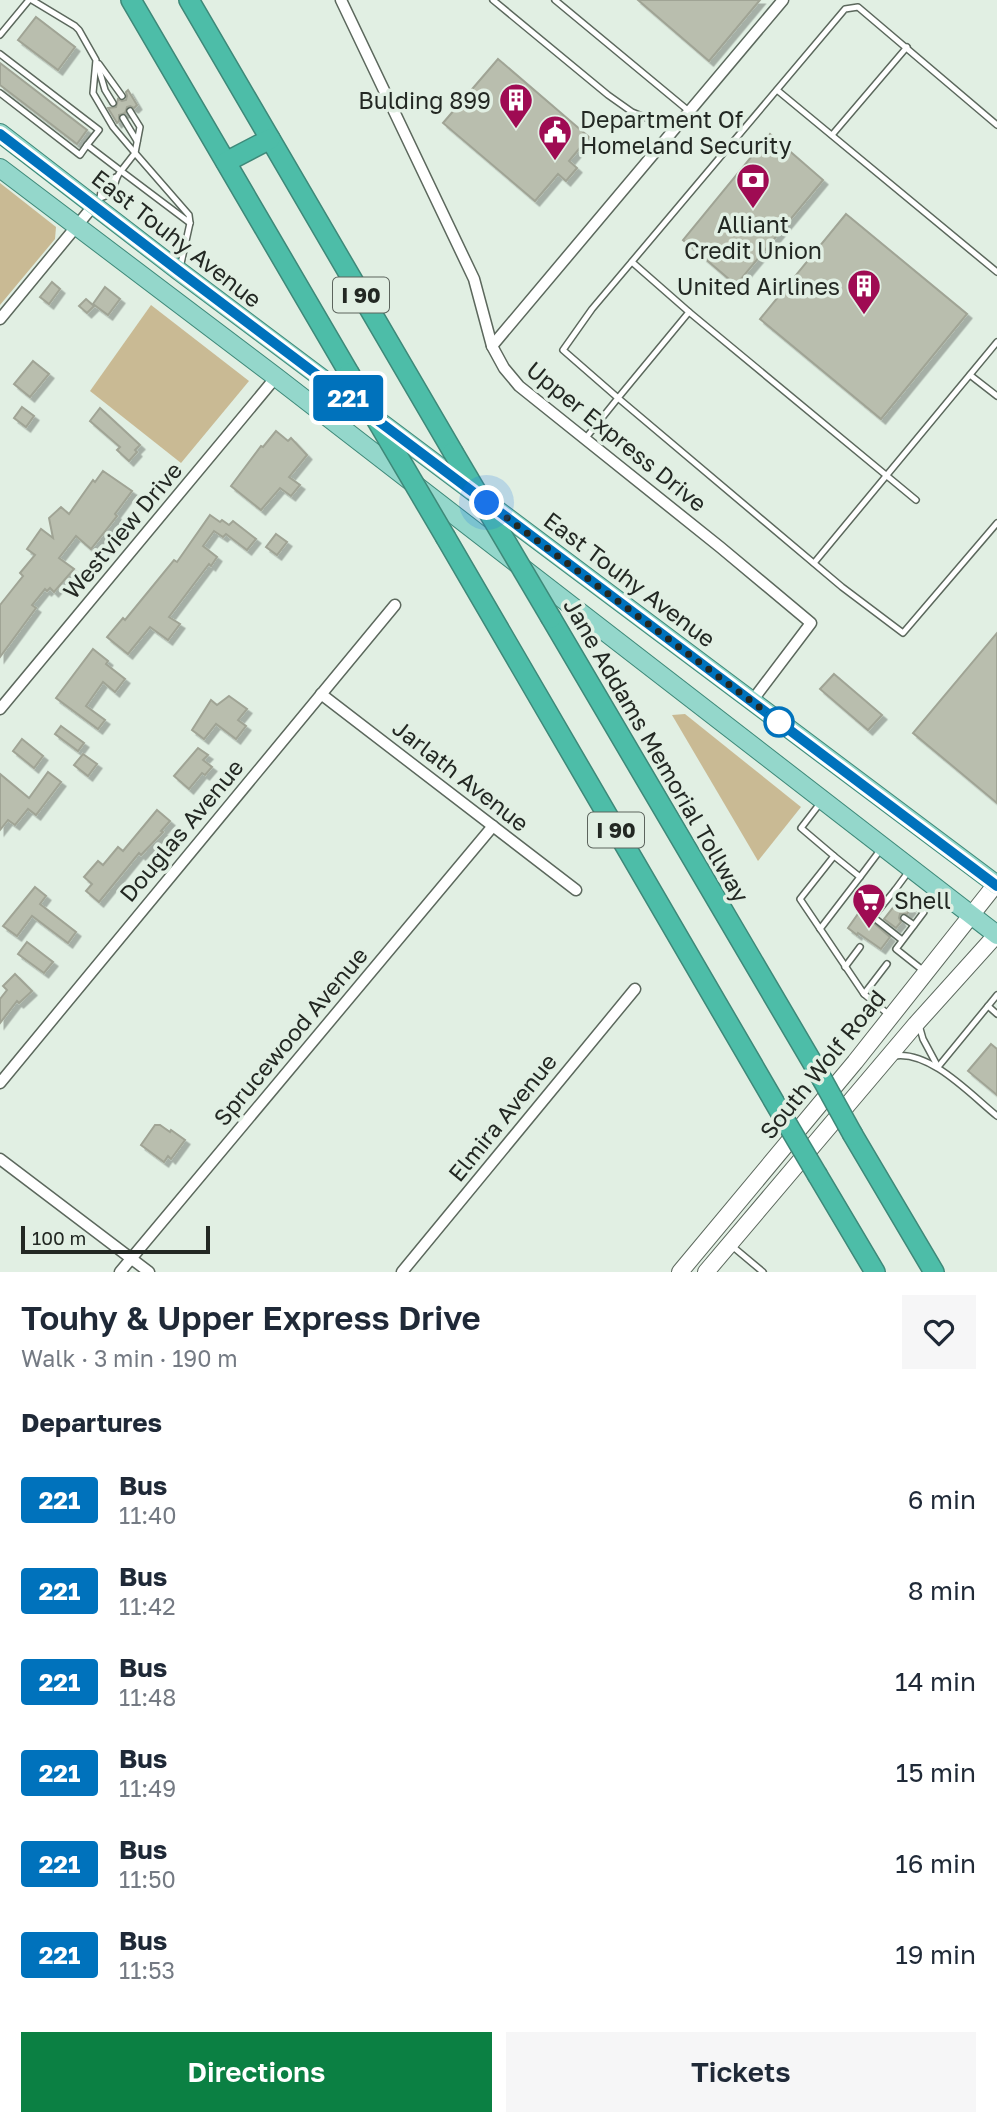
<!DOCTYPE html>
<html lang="en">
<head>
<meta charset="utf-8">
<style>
	:root { --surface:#fff; --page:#f6f6f7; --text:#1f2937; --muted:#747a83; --accent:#0b8043 }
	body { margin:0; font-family:"Golos Text",sans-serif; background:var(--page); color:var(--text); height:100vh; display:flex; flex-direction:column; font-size:26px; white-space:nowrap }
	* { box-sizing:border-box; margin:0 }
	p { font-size:23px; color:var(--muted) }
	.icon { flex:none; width:38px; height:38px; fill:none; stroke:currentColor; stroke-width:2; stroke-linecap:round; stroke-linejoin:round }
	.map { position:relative; height:1272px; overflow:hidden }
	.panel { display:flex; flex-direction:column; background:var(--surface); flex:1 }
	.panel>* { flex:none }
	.badge { padding:0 14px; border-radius:5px; font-size:24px; line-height:46px }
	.scale { position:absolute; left:21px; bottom:18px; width:189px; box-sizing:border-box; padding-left:7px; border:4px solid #232823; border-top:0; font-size:19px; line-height:24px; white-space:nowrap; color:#232823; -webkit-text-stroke:5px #e1efe3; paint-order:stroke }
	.you { position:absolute; width:35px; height:35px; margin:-18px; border:5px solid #fff; border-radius:50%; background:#1a73e8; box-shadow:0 0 0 10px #1a73e833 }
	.map>.badge { position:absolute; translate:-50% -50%; box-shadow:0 0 0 4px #fff }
	h2 { padding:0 21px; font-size:26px; line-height:63px }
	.round { display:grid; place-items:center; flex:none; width:74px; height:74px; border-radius:0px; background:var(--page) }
	.head { display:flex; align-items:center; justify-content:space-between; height:119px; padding:0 21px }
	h1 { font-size:33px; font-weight:600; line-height:52px }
	.action { display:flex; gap:14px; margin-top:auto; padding:14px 21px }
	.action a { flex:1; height:80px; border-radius:0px; background:var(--accent); color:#fff; font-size:28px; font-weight:600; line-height:80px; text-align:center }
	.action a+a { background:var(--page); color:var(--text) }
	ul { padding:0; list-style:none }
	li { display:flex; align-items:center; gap:21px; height:91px; padding:0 21px }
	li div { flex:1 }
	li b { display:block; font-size:26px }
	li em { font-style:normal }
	li .badge { min-width:77px; font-weight:700; text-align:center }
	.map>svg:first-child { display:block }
	.green { fill:#c9ba94 }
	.building { fill:#b9beae; stroke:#a0a495; stroke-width:2; filter:url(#shadow) }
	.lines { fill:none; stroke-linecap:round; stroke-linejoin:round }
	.lane-casing { stroke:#5c685d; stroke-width:8 }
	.street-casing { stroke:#5c685d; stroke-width:13 }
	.secondary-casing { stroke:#5c685d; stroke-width:18 }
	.primary-casing { stroke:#3e8979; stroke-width:20 }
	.highway-casing { stroke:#3e8979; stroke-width:22 }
	.lane { stroke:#fff; stroke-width:5 }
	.street { stroke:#fff; stroke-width:10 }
	.secondary { stroke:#fff; stroke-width:16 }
	.primary { stroke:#94d7cb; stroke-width:18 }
	.highway { stroke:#4dbda8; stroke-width:19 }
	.highway-bridge-casing { stroke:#3e8979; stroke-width:22; stroke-linecap:butt }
	.highway-bridge { stroke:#4dbda8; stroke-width:19 }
	.line-casing { stroke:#fff; stroke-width:16 }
	.line { stroke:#0072bc; stroke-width:10 }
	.walk { stroke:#232823; stroke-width:7; stroke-dasharray:0 12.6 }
	.stop-dot { fill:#fff; stroke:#0072bc; stroke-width:3.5 }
	.labels { text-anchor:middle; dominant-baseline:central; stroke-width:7; stroke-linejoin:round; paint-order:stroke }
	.shield { fill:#e1efe3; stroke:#5c645d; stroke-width:2 }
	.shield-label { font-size:21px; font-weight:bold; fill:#232823 }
	.poi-label { font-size:23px; fill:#232823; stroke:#e1efe3; text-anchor:end }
	.street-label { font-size:23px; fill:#232823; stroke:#e1efe3 }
</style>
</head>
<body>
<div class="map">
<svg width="997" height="1272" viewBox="0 0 997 1272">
	<defs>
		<filter id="shadow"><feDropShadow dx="4.5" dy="4.5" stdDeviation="0" flood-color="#0004"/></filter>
	</defs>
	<rect width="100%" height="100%" fill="#e1efe3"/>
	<g class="green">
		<polygon points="0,183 56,227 55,239 0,305"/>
		<polygon points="151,305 249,381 181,463 90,391"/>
		<polygon points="685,714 801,807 758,861 672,715"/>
	</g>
	<g class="building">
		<polygon points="638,0 760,0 709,61"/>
		<polygon points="36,17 75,47 58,70 18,40"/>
		<polygon points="498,59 589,137 569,161 577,168 566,181 558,174 535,201 443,123"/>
		<polygon points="0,63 87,130 77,144 0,85"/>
		<polygon points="128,90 137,105 134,108 130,106 127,107 125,113 119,115 119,121 117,123 108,108 116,107 118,99 122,101 126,100 127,96 126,92"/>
		<polygon points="770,134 823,180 736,285 683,240"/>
		<polygon points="846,214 967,314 881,419 760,319"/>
		<polygon points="52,282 60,289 49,304 40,297"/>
		<polygon points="105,287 120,299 108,315 93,304"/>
		<polygon points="86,299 94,306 87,313 79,306"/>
		<polygon points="33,361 49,374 30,397 14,384"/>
		<polygon points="22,407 34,416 26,427 14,418"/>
		<polygon points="100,408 140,445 135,450 137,452 129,461 117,450 120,447 90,421"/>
		<polygon points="276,431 288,441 291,438 307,455 289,477 300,485 291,496 280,488 261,510 231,486 261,446 263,447"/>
		<polygon points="103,471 132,491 115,514 117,516 91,549 76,536 59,558 74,569 54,592 50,588 47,591 45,589 32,605 36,608 0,657 0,605 23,576 20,573 35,555 27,549 41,529 53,538 49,518 61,507 69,514 93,480 95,482"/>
		<polygon points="210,515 220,522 222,520 229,525 233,521 256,539 247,550 226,534 223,537 214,531 203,546 217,557 211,566 209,564 169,617 180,624 168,640 150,627 128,654 107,637 123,618 125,620 174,560 177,562"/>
		<polygon points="276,534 287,542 277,555 266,547"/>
		<polygon points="997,633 997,803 913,733"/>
		<polygon points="93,649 108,661 106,664 125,679 115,692 103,682 86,706 105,720 98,729 56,698"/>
		<polygon points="834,674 882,715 868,730 820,689"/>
		<polygon points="229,696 247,709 238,720 246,726 236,739 216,724 204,739 192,730 211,700 217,705"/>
		<polygon points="61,726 84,743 78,751 55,734"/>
		<polygon points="22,739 43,756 34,768 13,751"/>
		<polygon points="198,748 208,755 203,760 212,767 205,775 202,773 189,789 174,776"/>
		<polygon points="83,754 97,764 88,776 74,765"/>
		<polygon points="48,772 61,782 36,815 28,809 15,825 8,820 0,830 0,774 29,798"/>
		<polygon points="157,810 170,821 161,831 163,832 141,855 139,853 99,902 86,891 92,884 84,877 98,861 103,865 118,847 123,851"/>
		<polygon points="35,887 46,896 40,904 76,932 68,943 32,916 17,936 3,926"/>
		<polygon points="899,900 911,909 907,914 900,914 899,918 901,922 896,928 884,919"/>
		<polygon points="860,911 890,937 881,949 858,933 857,935 848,928"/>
		<polygon points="27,942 53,962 44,973 18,954"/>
		<polygon points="15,974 32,991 19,1003 17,1001 0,1023 0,999 7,990 3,986"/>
		<polygon points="991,1044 997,1049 997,1095 968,1071"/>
		<polygon points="155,1125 160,1125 170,1132 171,1130 185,1140 171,1159 168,1156 164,1162 141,1145"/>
	</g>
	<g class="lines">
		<g class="lane-casing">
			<g id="lane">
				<polyline points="32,0 75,26 79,30 96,60 93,93 113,127 135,153 121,171 190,223"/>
				<polyline points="493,0 608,95 632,112 674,129"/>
				<polyline points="555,0 690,112"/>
				<polyline points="0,35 29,0"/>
				<polyline points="0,54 99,130 87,145"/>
				<polyline points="97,63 105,90 113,103"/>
				<polyline points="99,64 122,96"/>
				<polyline points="777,90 997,272"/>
				<path d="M0 93 80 155 87 145 121 171C111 183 119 193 100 198"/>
				<polyline points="130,111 140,127 135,153 189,215 190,223 180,268"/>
				<polyline points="123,118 137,141"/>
				<polyline points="832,135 907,47"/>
				<path d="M100 198C101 186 105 182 116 177"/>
				<polyline points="632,262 689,312 618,398 842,587 903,633 997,523"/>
				<polyline points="689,312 916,500"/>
				<polyline points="970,375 997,396"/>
				<polyline points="585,439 618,398 563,350 592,309 845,9 858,7 997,125"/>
				<polyline points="814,563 997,342"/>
				<polyline points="821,802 801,828 834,856 800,899 864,994 888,1014"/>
				<polyline points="909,871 895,890 924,912 896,949 925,972"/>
				<polyline points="860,877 881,849"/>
				<polyline points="895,890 873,917 902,940"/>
				<polyline points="904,918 914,925"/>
				<polyline points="820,929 860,877 834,856"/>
				<polyline points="845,967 860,947"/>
				<polyline points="864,994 887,964"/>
				<polyline points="988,1006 997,995"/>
				<polyline points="919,1025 923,1039 938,1067"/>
				<path d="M894 1056C930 1050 971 1095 997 1116"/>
				<polyline points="938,1067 988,1006 997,1014"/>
				<polyline points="732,1246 763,1272"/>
			</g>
		</g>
		<g class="street-casing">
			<g id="street">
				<polyline points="341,0 474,279 492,346 504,368 519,386 720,547 811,623 752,701"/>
				<polyline points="0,319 94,205"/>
				<polyline points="492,346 783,0"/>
				<polyline points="321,694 576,890"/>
				<polyline points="0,709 276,377"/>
				<polyline points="0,1083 395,605"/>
				<polyline points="0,1159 149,1272"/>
				<polyline points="120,1272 493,826"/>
				<polyline points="402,1272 635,989"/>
			</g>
		</g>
		<g class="secondary-casing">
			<g id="secondary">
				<polyline points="680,1272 855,1062 996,884"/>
				<polyline points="706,1272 916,1024 997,934"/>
			</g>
		</g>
		<g class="primary-casing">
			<g id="primary">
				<polyline points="0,133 179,271 997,885"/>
				<polyline points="0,168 276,377 997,935"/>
			</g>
		</g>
		<g class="highway-casing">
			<g id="highway">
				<polyline points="131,0 349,373"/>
				<polyline points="189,0 453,452"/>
				<polyline points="226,162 270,139"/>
				<polyline points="446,538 786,1122"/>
				<polyline points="551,618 822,1079"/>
				<polyline points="853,1135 934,1272"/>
				<polyline points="818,1176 875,1272"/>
			</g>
		</g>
		<use href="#lane" class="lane"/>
		<use href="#street" class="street"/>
		<use href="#secondary" class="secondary"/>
		<use href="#primary" class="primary"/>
		<use href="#highway" class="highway"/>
		<g class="highway-bridge-casing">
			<g id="highway-bridge">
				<polyline points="349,373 446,538"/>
				<polyline points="453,452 551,618"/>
				<polyline points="822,1079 853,1135"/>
				<polyline points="786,1122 818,1176"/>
			</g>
		</g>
		<use href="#highway-bridge" class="highway-bridge"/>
	</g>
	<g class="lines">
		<g class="line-casing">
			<polyline id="line" points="0,134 179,271 997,886"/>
		</g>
		<use href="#line" class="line"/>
		<polyline class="walk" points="487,503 779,722"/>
	</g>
	<defs>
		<g id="building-pin" transform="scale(1.75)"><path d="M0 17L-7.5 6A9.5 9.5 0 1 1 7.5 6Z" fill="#9f0b53" stroke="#e1efe3"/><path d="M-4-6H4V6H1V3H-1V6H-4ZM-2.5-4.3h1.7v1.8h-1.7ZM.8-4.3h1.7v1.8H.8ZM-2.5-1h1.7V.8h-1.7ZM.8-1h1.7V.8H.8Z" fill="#fff"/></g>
		<g id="civic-pin" transform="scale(1.75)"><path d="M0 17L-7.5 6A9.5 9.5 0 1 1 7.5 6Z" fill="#9f0b53" stroke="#e1efe3"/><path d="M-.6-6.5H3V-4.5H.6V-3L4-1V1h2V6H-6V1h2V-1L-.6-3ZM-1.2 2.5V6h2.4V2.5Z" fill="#fff"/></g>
		<g id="bank-pin" transform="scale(1.75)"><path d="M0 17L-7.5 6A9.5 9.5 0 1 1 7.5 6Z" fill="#9f0b53" stroke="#e1efe3"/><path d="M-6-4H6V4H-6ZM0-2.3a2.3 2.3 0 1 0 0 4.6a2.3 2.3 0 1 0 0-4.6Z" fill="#fff"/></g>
		<g id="supermarket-pin" transform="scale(1.75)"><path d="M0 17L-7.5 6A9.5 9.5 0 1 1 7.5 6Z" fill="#9f0b53" stroke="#e1efe3"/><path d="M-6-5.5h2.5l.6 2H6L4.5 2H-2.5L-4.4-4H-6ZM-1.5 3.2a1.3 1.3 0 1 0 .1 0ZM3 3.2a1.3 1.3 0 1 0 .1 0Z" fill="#fff"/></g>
	</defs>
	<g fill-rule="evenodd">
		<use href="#building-pin" x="516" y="100"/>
		<use href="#civic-pin" x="555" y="132"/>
		<use href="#bank-pin" x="753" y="180"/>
		<use href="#building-pin" x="864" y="286"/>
		<use href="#supermarket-pin" x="869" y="900"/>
	</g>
	<circle class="stop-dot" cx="779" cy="722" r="14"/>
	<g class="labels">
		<g class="shield">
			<rect x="333" y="277.5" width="56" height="35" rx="5"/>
			<rect x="588" y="812.5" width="56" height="35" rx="5"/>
		</g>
		<g class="shield-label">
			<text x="361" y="295">I 90</text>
			<text x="616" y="830">I 90</text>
		</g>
		<g class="poi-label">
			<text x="491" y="100">Bulding 899</text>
			<text x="580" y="119" text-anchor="start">Department Of<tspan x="580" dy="26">Homeland Security</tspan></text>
			<text x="753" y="224" text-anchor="middle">Alliant<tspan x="753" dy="26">Credit Union</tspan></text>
			<text x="840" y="286">United Airlines</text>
			<text x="894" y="900" text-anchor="start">Shell</text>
		</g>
		<g class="street-label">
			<text transform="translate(177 238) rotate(38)">East Touhy Avenue</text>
			<text transform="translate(617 436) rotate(39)">Upper Express Drive</text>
			<text transform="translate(122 530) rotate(-50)">Westview Drive</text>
			<text transform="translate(630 579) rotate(37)">East Touhy Avenue</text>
			<text transform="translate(657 750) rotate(60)">Jane Addams Memorial Tollway</text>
			<text transform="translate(461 775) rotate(38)">Jarlath Avenue</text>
			<text transform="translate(181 830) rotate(-50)">Douglas Avenue</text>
			<text transform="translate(290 1036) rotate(-50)">Sprucewood Avenue</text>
			<text transform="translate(822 1064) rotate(-51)">South Wolf Road</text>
			<text transform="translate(502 1117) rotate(-51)">Elmira Avenue</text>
		</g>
	</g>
</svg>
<div class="scale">100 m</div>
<div class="you" style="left:487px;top:503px"></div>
<b class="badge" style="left:348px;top:398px;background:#0072bc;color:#fff">221</b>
</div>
<section class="panel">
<div class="head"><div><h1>Touhy &amp; Upper Express Drive</h1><p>Walk · 3 min · 190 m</p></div><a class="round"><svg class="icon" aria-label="heart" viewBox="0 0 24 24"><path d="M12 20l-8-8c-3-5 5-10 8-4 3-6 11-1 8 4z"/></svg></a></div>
<h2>Departures</h2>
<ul>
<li><span class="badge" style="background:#0072bc;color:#fff">221</span><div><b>Bus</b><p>11:40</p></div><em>6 min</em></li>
<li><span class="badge" style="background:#0072bc;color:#fff">221</span><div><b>Bus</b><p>11:42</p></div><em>8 min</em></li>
<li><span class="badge" style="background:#0072bc;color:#fff">221</span><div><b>Bus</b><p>11:48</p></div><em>14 min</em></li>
<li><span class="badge" style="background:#0072bc;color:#fff">221</span><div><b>Bus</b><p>11:49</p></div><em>15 min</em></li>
<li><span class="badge" style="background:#0072bc;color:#fff">221</span><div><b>Bus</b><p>11:50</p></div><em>16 min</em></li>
<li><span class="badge" style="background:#0072bc;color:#fff">221</span><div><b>Bus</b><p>11:53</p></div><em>19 min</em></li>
</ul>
<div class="action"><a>Directions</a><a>Tickets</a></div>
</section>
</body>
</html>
